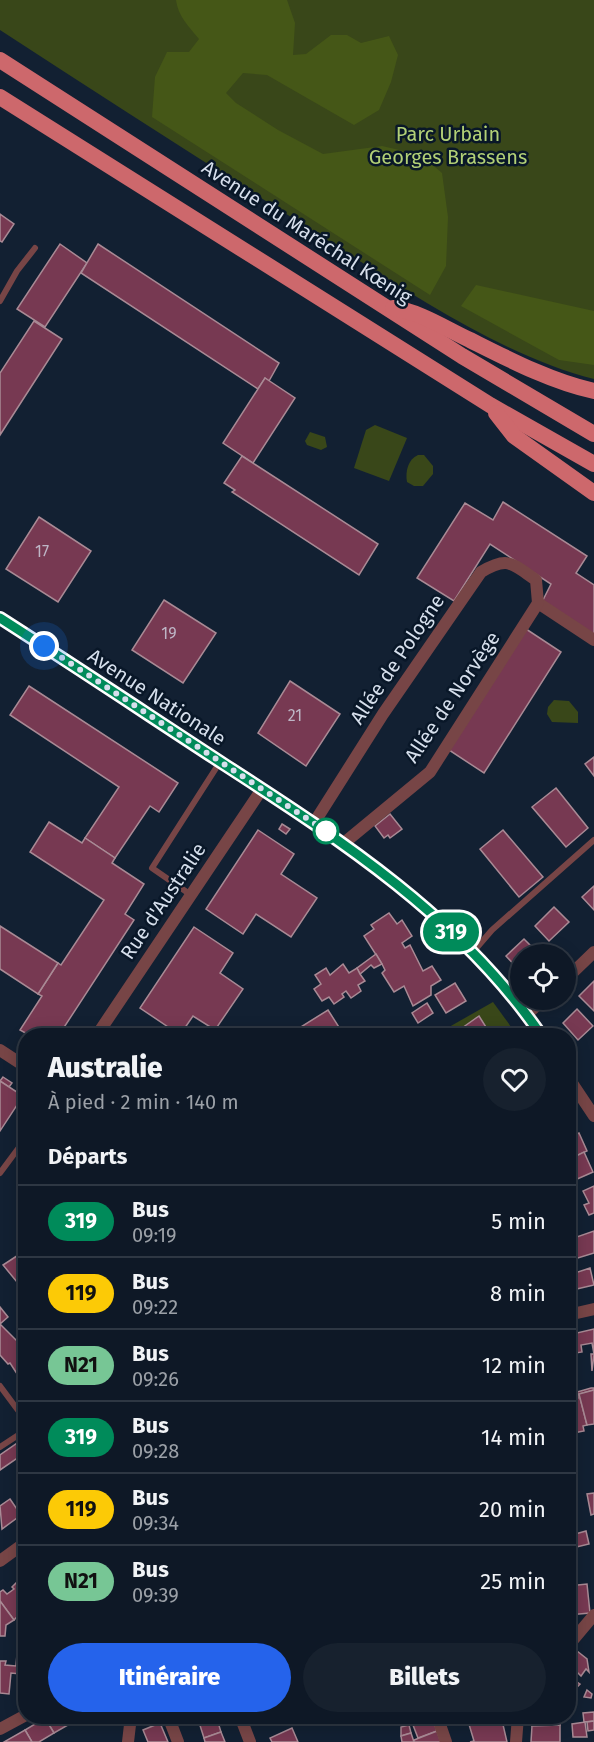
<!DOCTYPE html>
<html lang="fr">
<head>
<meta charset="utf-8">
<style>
	:root { --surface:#0e1826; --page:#17212e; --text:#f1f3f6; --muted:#9ba0a7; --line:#2e3743; --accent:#2563eb }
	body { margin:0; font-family:"Fira Sans",sans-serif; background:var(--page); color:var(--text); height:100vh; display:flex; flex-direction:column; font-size:22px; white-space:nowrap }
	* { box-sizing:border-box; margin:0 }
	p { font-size:20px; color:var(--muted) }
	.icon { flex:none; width:33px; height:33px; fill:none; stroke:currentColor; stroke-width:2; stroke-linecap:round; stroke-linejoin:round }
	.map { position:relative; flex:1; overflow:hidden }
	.sheet { position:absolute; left:18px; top:1028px; width:558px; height:696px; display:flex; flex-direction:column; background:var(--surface); border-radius:24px; box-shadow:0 3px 15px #0003,0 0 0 2px var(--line) }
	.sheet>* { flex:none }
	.badge { padding:0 12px; border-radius:20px; font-size:21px; line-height:39px }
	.controls { position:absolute; left:510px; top:944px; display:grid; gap:12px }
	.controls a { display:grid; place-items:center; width:66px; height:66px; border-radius:50%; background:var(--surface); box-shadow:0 3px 15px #0003,0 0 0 2px var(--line); font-size:30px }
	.you { position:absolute; width:30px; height:30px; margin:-15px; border:4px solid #fff; border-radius:50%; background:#1a73e8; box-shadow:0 0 0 9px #1a73e833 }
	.map>.badge { position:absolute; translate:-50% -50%; box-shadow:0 0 0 3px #fff }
	h2 { padding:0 30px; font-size:22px; line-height:54px }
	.round { display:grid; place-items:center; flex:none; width:63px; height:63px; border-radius:32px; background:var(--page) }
	.summary { display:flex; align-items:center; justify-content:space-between; height:102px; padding:0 30px }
	h1 { font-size:28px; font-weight:800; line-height:45px }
	.primary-button { display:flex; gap:12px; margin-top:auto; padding:12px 30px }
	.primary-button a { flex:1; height:69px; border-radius:36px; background:var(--accent); color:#fff; font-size:24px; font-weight:800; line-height:69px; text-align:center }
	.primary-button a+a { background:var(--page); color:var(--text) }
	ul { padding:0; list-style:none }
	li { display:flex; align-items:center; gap:18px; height:72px; padding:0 30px; border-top:2px solid var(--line) }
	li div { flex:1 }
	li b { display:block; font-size:22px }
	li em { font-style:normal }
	li .badge { min-width:66px; font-weight:700; text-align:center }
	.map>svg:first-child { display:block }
	.green { fill:#394719 }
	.forest { fill:#455717 }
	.building { fill:#773952; stroke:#a98a95; stroke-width:1.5 }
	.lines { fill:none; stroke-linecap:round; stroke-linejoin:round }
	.service { stroke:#774546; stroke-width:6 }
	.minor { stroke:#774546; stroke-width:12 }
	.primary { stroke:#cd686c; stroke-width:16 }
	.line-casing { stroke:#fff; stroke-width:14 }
	.line { stroke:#008b5a; stroke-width:9 }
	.walk { stroke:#d6dfec; stroke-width:6; stroke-dasharray:0 10.8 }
	.stop-dot { fill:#fff; stroke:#008b5a; stroke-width:3 }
	.labels { text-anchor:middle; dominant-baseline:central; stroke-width:5; stroke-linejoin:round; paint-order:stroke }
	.number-label { font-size:16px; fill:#beb6c6 }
	.park-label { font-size:20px; fill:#b2d076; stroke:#091728 }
	.street-label { font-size:20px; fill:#d6dfec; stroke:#091728 }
</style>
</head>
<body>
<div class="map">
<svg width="594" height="1742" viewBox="0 0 594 1742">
	<rect width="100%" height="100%" fill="#122032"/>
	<g class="green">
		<path d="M0 0H594V379C498 355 393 282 310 229 206 163 103 97 0 30Z"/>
		<polygon points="375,425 407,438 389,481 354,468 366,430"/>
		<polygon points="310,432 325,437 327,447 321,450 307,445 305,441"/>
		<path d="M418 455H424L433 466V474L423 486H414L407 482C405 472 408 459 418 455Z"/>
		<polygon points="554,700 569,701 578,712 578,723 552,722 547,714 548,707"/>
		<polygon points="493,1002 517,1035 435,1035"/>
	</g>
	<g class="forest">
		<path d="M176 0H287L295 23 293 55 306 54 331 35H347L361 43 389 36 398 55 391 82 379 110 354 125 267 75 243 73 226 93 236 103 278 130 323 154 382 146 421 155 442 173 448 217 446 266 430 295 152 117 155 77 167 52H189L199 39C189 27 178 16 176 0Z"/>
		<polygon points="476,285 594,311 594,365 559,360 461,306"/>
	</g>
	<g class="building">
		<polygon points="0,214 14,224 2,242 0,241"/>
		<polygon points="60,244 87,263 45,327 17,309"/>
		<polygon points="98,244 279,363 269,381 265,378 258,389 81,273"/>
		<polygon points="34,321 62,339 0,435 0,373"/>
		<polygon points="265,378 295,398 253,463 223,443"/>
		<polygon points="242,456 378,544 359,575 232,492 235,490 224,483"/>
		<polygon points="503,502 587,556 576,573 594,585 594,636 542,602 551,584 490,544 454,601 417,578 465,503 493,520"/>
		<polygon points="39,517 91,551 58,602 6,569"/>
		<polygon points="164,600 216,633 183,683 132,650"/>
		<polygon points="526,629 561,652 484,773 449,750"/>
		<polygon points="290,681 340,714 306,766 258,733"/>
		<polygon points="29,686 178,783 159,812 150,806 115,858 85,838 119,787 10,715"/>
		<polygon points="594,757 594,776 585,764"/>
		<polygon points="556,788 588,828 566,847 532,807"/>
		<polygon points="390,814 402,829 390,838 388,835 384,838 375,826"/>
		<polygon points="49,822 82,843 85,838 115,858 112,863 144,884 125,914 134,920 59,1035 29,1035 20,1030 42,996 38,994 58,963 61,965 104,900 30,852"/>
		<polygon points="282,824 290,829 286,834 279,829"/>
		<polygon points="258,830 294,854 281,874 317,898 291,937 256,914 243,934 206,909"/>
		<polygon points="503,830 543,877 519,897 480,849"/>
		<polygon points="594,886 594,910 582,897"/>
		<polygon points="554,907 569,922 549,941 535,926"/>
		<polygon points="389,913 397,924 402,920 412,936 402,943 405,948 410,945 423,971 432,966 441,980 431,986 431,995 413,1006 404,986 394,992 382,973 385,970 382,964 364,936 374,929 371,925"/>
		<polygon points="0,926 58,963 38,994 0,969"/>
		<polygon points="194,927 233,953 220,973 243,989 215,1030 193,1016 180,1035 140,1008"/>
		<polygon points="524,939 534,949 529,954 520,954 520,966 518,969 506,956"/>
		<polygon points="376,954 382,964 374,968 371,965 360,974 357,968"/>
		<polygon points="343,964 349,973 357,968 360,974 365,981 358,985 361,991 351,998 346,991 342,994 344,997 334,1004 329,997 322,1001 314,989 321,984 315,975 326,968 330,975"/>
		<polygon points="594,981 594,1011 579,996"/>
		<polygon points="455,983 466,1001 446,1013 435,995"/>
		<polygon points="427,1003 433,1013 418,1023 412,1013"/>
		<polygon points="577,1009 593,1026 578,1040 563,1023"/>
		<polygon points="328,1010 344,1035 288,1035"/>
		<polygon points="479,1016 491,1035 456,1035 462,1028"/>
		<polygon points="3,1077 12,1083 9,1087 0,1081"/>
		<polygon points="0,1081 23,1096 0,1131"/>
		<polygon points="579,1133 587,1151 568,1160 568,1138"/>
		<polygon points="584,1152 593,1172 575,1180 568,1160"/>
		<polygon points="594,1186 594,1213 589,1215 584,1205 589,1203 583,1191"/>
		<polygon points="594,1231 594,1253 568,1261 568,1240"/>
		<polygon points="26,1250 26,1276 17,1282 3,1265"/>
		<polygon points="590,1268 594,1285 568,1291 568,1270 572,1274"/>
		<polygon points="0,1307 8,1317 0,1324"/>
		<polygon points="0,1324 26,1350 25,1386 10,1363 8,1364 0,1355"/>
		<polygon points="594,1329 594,1354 592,1343 581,1345 582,1352 570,1354 568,1335"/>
		<polygon points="591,1354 594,1354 592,1371"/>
		<polygon points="573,1362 576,1374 568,1376 568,1363"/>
		<polygon points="591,1388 594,1388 594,1390 579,1394 587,1425 583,1426 584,1431 568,1434 568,1400 578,1398 577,1392"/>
		<polygon points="594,1390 594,1424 587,1425 579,1394"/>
		<polygon points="26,1437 26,1452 0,1470 0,1455"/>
		<polygon points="594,1493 594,1514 591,1515 587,1494"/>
		<polygon points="10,1499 21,1515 2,1529 0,1506"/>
		<polygon points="586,1531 589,1544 568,1549 568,1536"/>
		<polygon points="26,1573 26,1607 14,1620 0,1601 0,1592 3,1590 7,1594 14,1589 12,1587"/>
		<polygon points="587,1584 590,1613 568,1615 568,1586"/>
		<polygon points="0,1601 14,1620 6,1625 5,1636 0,1636"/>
		<polygon points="577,1651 587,1659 589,1672 586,1669 581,1676 577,1672 572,1678 568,1676 568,1660"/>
		<polygon points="17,1654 26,1655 26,1679 21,1678 21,1674 11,1673 9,1694 0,1693 0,1661 6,1661 5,1665 16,1666"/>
		<polygon points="568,1676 580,1684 572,1692 568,1690"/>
		<polygon points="587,1690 592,1694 591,1698 584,1697"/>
		<polygon points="594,1712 594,1721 584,1722 583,1713"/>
		<polygon points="48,1716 72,1716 75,1721 54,1733 45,1718"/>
		<polygon points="197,1716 220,1716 217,1719 221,1732 204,1738"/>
		<polygon points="260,1716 280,1716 263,1723"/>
		<polygon points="409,1716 432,1716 433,1720 412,1725"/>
		<polygon points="485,1716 501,1716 507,1742 470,1742 474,1741 468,1721"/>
		<polygon points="560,1716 560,1725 537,1726 536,1717"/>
		<polygon points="533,1717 536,1717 537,1726 532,1726"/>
		<polygon points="45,1718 54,1733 39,1742 32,1742 25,1730"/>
		<polygon points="433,1720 437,1731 418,1738 413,1725"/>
		<polygon points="594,1721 594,1730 588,1731 587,1722"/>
		<polygon points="585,1722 587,1737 573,1737 572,1724"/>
		<polygon points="160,1723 168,1742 148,1742 143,1730"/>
		<polygon points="409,1725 411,1733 401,1736 401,1727"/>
		<polygon points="560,1725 560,1742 531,1742 532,1726"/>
		<polygon points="292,1728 298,1742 272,1742 270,1738"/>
		<polygon points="25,1730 32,1742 4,1742"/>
		<polygon points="437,1731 441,1742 414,1742 414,1740"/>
		<polygon points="221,1732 225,1742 205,1742 204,1738"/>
		<polygon points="411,1733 414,1742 402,1742 401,1736"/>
	</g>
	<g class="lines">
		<g class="service">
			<polyline points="0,301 17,271 35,248"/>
			<polyline points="191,895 152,868 220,762"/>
			<polyline points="473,952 492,930 594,840"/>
			<polyline points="0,1173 26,1138"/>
			<polyline points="0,1386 26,1421"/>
			<polyline points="0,1447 26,1430"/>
		</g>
		<g class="minor">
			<polyline points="538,603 594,640"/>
			<path d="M0 618 314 823C398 882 482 948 541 1035"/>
			<path d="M314 823 383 714 481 572C508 556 511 563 536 580L538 603 430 772 344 843"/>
			<polyline points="566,979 594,952"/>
			<polyline points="526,1015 544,999"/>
			<polyline points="97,1035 262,789"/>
			<polyline points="0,1050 26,1067"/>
			<polyline points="568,1077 594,1116"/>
			<polyline points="568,1315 594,1309"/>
			<polyline points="0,1561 26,1542"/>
			<polyline points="568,1646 594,1615"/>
			<polyline points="168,1716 178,1742"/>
			<polyline points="240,1716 250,1742"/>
			<polyline points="437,1716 446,1742"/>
			<polyline points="0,1729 26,1715"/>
			<polyline points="128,1742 131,1716"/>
			<polyline points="516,1742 518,1716"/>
		</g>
		<g class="primary">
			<polyline points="0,60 462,356 594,434"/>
			<polyline points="0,97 490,405 594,464"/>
			<path d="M393 308C421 312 444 328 470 340 508 359 552 382 594 391"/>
			<polyline points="496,413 514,436 594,493"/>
		</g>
	</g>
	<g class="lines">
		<g class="line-casing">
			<path id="line" d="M0 618C75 666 150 716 225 765 341 840 461 918 541 1035"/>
		</g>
		<use href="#line" class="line"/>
		<polyline class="walk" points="44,646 329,833 326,831"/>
	</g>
	<circle class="stop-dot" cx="326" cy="831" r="12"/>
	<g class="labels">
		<g class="number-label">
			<text x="42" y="551">17</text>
			<text x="169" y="633">19</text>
			<text x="295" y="715">21</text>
		</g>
		<g class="park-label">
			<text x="448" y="134">Parc Urbain<tspan x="448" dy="23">Georges Brassens</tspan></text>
		</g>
		<g class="street-label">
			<text transform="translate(307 232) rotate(33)">Avenue du Maréchal Kœnig</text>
			<text transform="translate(397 659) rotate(-56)">Allée de Pologne</text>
			<text transform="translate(157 697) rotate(33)">Avenue Nationale</text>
			<text transform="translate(452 697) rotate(-56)">Allée de Norvège</text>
			<text transform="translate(163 901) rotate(-56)">Rue d'Australie</text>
		</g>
	</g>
</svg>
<div class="controls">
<a><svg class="icon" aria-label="locate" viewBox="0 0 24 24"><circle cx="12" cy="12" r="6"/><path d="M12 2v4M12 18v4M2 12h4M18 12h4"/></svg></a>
</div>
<div class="you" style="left:44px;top:646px"></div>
<b class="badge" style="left:451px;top:932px;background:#008b5a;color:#fff">319</b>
<section class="sheet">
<div class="summary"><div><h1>Australie</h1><p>À pied · 2 min · 140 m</p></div><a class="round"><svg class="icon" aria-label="heart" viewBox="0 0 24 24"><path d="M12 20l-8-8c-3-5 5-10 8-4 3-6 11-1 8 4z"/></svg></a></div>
<h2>Départs</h2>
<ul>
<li><span class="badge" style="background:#008b5a;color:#fff">319</span><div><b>Bus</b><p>09:19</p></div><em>5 min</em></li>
<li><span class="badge" style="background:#fcca06;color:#111">119</span><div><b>Bus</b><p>09:22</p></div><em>8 min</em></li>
<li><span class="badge" style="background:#77c695;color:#111">N21</span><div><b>Bus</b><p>09:26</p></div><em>12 min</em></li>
<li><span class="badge" style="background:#008b5a;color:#fff">319</span><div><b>Bus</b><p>09:28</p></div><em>14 min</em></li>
<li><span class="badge" style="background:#fcca06;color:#111">119</span><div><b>Bus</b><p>09:34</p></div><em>20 min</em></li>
<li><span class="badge" style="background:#77c695;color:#111">N21</span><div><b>Bus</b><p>09:39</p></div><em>25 min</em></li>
</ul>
<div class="primary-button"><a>Itinéraire</a><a>Billets</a></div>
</section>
</div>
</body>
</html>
